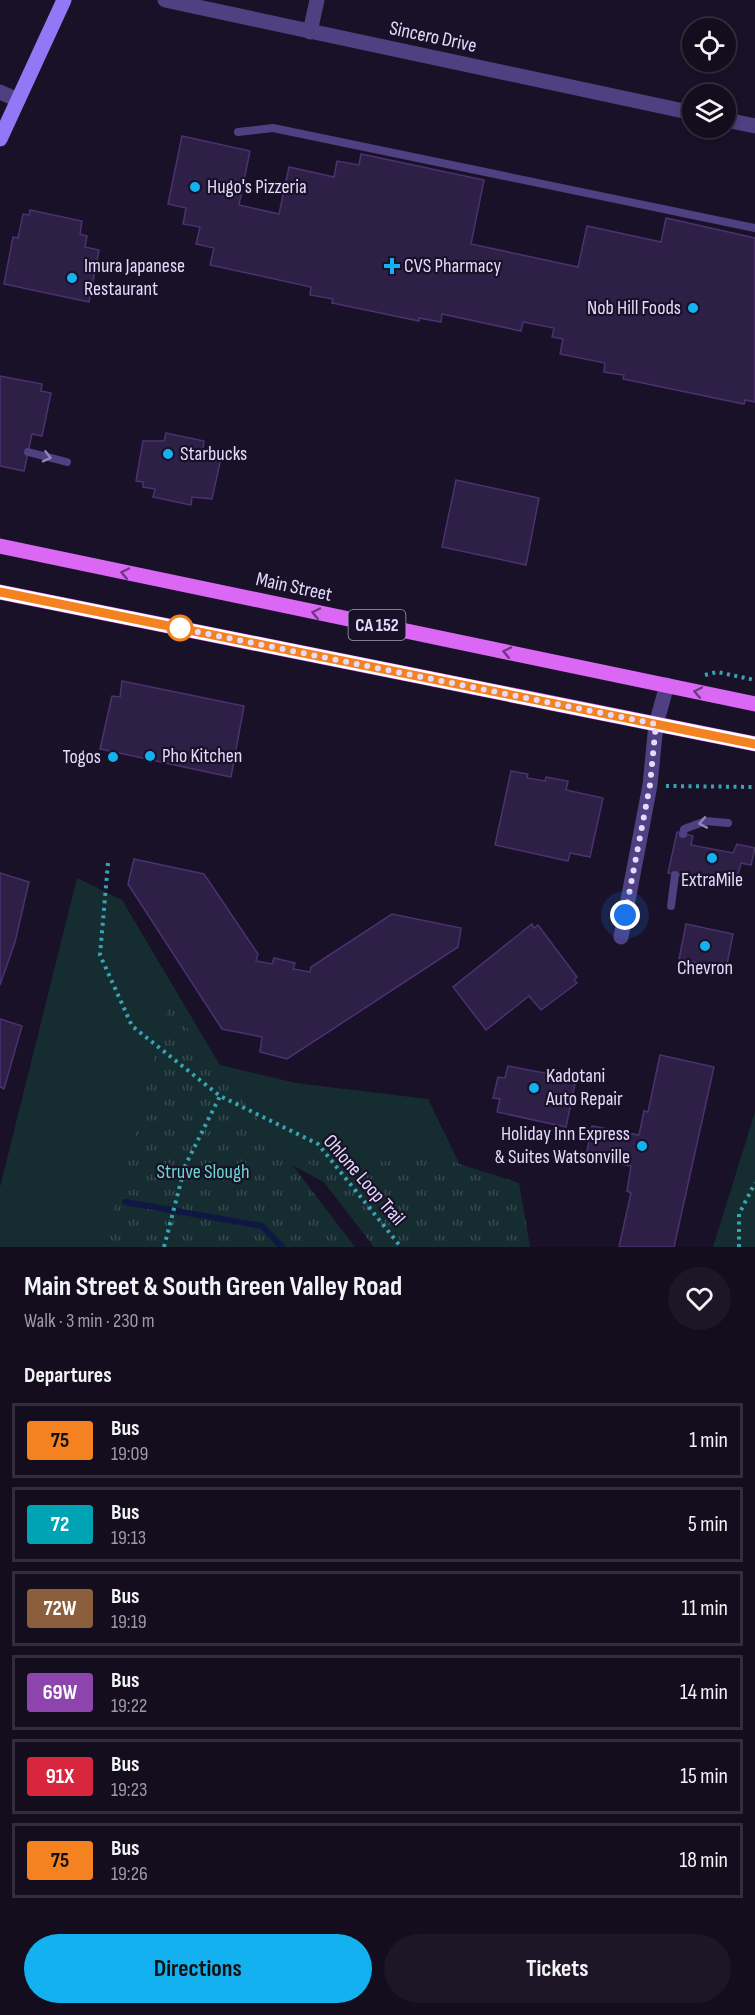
<!DOCTYPE html>
<html lang="en">
<head>
<meta charset="utf-8">
<style>
	:root { --surface:#130d1d; --page:#1c1626; --text:#f1f3f6; --muted:#9d9ca4; --line:#322d3b; --accent:#13b1ef }
	body { margin:0; font-family:"Sofia Sans Condensed",sans-serif; background:var(--page); color:var(--text); height:100vh; display:flex; flex-direction:column; font-size:22px; white-space:nowrap }
	* { box-sizing:border-box; margin:0 }
	p { font-size:20px; color:var(--muted) }
	.icon { flex:none; width:33px; height:33px; fill:none; stroke:currentColor; stroke-width:2; stroke-linecap:round; stroke-linejoin:round }
	.map { position:relative; height:1247px; overflow:hidden }
	.side { display:flex; flex-direction:column; background:var(--surface); flex:1 }
	.side>* { flex:none }
	.badge { padding:0 12px; border-radius:4px; font-size:21px; line-height:39px }
	.controls { position:absolute; left:682px; top:18px; display:grid; gap:12px }
	.controls a { display:grid; place-items:center; width:54px; height:54px; border-radius:50%; background:var(--surface); box-shadow:0 3px 9px #0003,0 0 0 2px var(--line); font-size:30px }
	.you { position:absolute; width:30px; height:30px; margin:-15px; border:4px solid #fff; border-radius:50%; background:#1a73e8; box-shadow:0 0 0 9px #1a73e833 }
	.map>.badge { position:absolute; translate:-50% -50%; box-shadow:0 0 0 3px #fff }
	h2 { padding:0 24px; font-size:22px; line-height:54px }
	.round { display:grid; place-items:center; flex:none; width:63px; height:63px; border-radius:32px; background:var(--page) }
	.head { display:flex; align-items:center; justify-content:space-between; height:102px; padding:0 24px }
	h1 { font-size:28px; font-weight:700; line-height:45px }
	.cta { display:flex; gap:12px; margin-top:auto; padding:12px 24px }
	.cta a { flex:1; height:69px; border-radius:36px; background:var(--accent); color:#111; font-size:24px; font-weight:700; line-height:69px; text-align:center }
	.cta a+a { background:var(--page); color:var(--text) }
	ul { padding:0; list-style:none }
	li { display:flex; align-items:center; gap:18px; height:75px; margin:0 12px 9px; padding:0 12px; border:3px solid var(--line); border-radius:0px }
	li div { flex:1 }
	li b { display:block; font-size:22px }
	li em { font-style:normal }
	li .badge { min-width:66px; font-weight:700; text-align:center }
	.map>svg:first-child { display:block }
	.green { fill:#152c30 }
	.park { fill:url(#park-tufts) }
	.lines { fill:none; stroke-linecap:round; stroke-linejoin:round }
	.stream { stroke:#0e1843; stroke-width:6 }
	.building { fill:#2e1f46; stroke:#4a3271; stroke-width:1.5 }
	.path { stroke:#38a3b2; stroke-width:4; stroke-dasharray:3 4.5; stroke-linecap:butt }
	.lane { stroke:#4f4082; stroke-width:8 }
	.street { stroke:#4f4082; stroke-width:15 }
	.secondary { stroke:#9277f6; stroke-width:15 }
	.primary { stroke:#da68f5; stroke-width:15 }
	.oneway { stroke:#9285b9 }
	.oneway2 { stroke:#703884 }
	.line-casing { stroke:#fff; stroke-width:14 }
	.line { stroke:#f58220; stroke-width:9 }
	.walk { stroke:#e4dafd; stroke-width:6; stroke-dasharray:0 10.8 }
	.poi-dot { fill:#13b1ef; stroke:#191127; stroke-width:2 }
	.stop-dot { fill:#fff; stroke:#f58220; stroke-width:3 }
	.labels { text-anchor:middle; dominant-baseline:central; stroke-width:4.5; stroke-linejoin:round; paint-order:stroke }
	.shield { fill:#191127; stroke:#a79ebd; stroke-width:1.5 }
	.shield-label { font-size:18px; font-weight:bold; fill:#e4dafd }
	.street-label { font-size:20px; fill:#e4dafd; stroke:#191127 }
	.poi-label { font-size:20px; fill:#e4dafd; stroke:#191127; text-anchor:start }
	.park-label { font-size:20px; fill:#6ad9d1; stroke:#191127 }
</style>
</head>
<body>
<div class="map">
<svg width="755" height="1247" viewBox="0 0 755 1247">
	<defs>
		<pattern id="park-tufts" width="24" height="20" patternUnits="userSpaceOnUse" patternTransform="scale(1.5)"><rect width="24" height="20" fill="#152c30"/><path d="M3 7l-1-3M5 7V3M7 7l1-3M15 17l-1-3M17 17v-4M19 17l1-3" fill="none" stroke="#374a4f"/></pattern>
	</defs>
	<rect width="100%" height="100%" fill="#191127"/>
	<g class="green">
		<polygon points="77,878 122,900 220,1065 296,1083 428,1099 500,1247 333,1187 252,1144 267,1247 0,1247 0,1187"/>
		<polygon points="755,1112 755,1247 713,1247"/>
	</g>
	<g class="park">
		<polygon points="169,1004 355,1247 104,1247"/>
		<polygon points="303,1155 370,1162 444,1159 519,1183 530,1247 374,1247"/>
	</g>
	<g class="lines">
		<polyline class="stream" points="125,1202 262,1226 282,1247"/>
	</g>
	<g class="building">
		<polygon points="182,136 250,151 239,205 279,214 289,167 334,177 337,161 359,165 361,154 484,180 471,244 578,267 587,226 661,242 666,218 755,238 755,402 745,400 744,404 623,379 624,375 604,372 605,363 560,354 563,339 552,337 554,328 523,322 521,331 442,314 441,322 419,318 419,321 332,303 333,299 310,295 311,287 210,265 214,248 196,244 200,227 183,224 186,208 168,204"/>
		<polygon points="30,210 82,221 80,234 87,236 85,247 99,250 89,302 4,284 13,237 18,238 23,214 29,215"/>
		<polygon points="0,376 42,384 41,391 51,393 42,436 32,434 24,471 0,466"/>
		<polygon points="166,433 204,441 203,450 214,452 213,457 221,458 212,499 192,497 191,505 153,497 155,489 143,487 143,482 136,481 143,441 164,441"/>
		<polygon points="456,480 539,498 526,565 442,547"/>
		<polygon points="122,681 244,706 231,777 100,749 112,696 120,697"/>
		<polygon points="511,771 528,774 527,778 545,781 546,777 568,781 566,790 603,798 590,857 570,853 568,861 495,845"/>
		<polygon points="677,832 693,836 691,845 733,853 737,844 755,848 751,865 741,863 735,886 668,873"/>
		<polygon points="134,859 204,874 258,954 256,961 272,964 274,958 295,963 293,969 310,972 311,967 392,914 461,928 458,947 287,1059 260,1052 262,1037 222,1029 128,884"/>
		<polygon points="0,873 29,882 15,942 0,985"/>
		<polygon points="532,924 534,928 538,925 577,977 574,980 577,983 541,1010 529,996 486,1030 453,987"/>
		<polygon points="686,924 733,934 726,969 679,959"/>
		<polygon points="0,1019 22,1026 4,1089 0,1087"/>
		<polygon points="660,1055 714,1067 674,1247 619,1247 631,1193 627,1191 631,1166 586,1157 592,1126 639,1135 644,1111 648,1112"/>
		<polygon points="508,1066 576,1079 566,1127 497,1112 500,1099 493,1098 498,1077 505,1078"/>
	</g>
	<g class="lines">
		<g class="path">
			<polyline points="705,675 717,672 755,680"/>
			<polyline points="666,786 755,787"/>
			<polyline points="108,863 100,955 132,1026 220,1096 318,1144 401,1247"/>
			<polyline points="164,1247 185,1166 220,1096"/>
			<polyline points="739,1247 739,1214 755,1183"/>
		</g>
		<g class="lane">
			<polyline points="238,132 273,128 755,228"/>
			<polyline points="28,452 67,462"/>
			<polyline points="683,834 684,829 706,821 728,823"/>
			<polyline points="671,906 675,875"/>
		</g>
		<g class="street">
			<polyline points="165,0 693,113"/>
			<polyline points="310,32 317,0"/>
			<polyline points="0,92 18,100"/>
			<polyline points="726,120 755,126"/>
			<polyline points="621,937 650,785 656,724 667,685"/>
		</g>
		<polyline class="secondary" points="0,139 64,0"/>
		<g class="primary">
			<polyline points="0,546 755,704"/>
			<polyline points="0,592 755,744"/>
		</g>
	</g>
	<defs><path id="oneway-chevron" d="M-2-3.5L2.5 0L-2 3.5" fill="none" stroke-width="1.6" stroke-linecap="round" stroke-linejoin="round" transform="scale(1.5)"/></defs>
	<g class="oneway">
		<use href="#oneway-chevron" transform="translate(47 457) rotate(14)"/>
		<use href="#oneway-chevron" transform="translate(703 823) rotate(169)"/>
	</g>
	<g class="oneway2">
		<use href="#oneway-chevron" transform="translate(125 573) rotate(-168)"/>
		<use href="#oneway-chevron" transform="translate(316 613) rotate(-168)"/>
		<use href="#oneway-chevron" transform="translate(507 652) rotate(-168)"/>
		<use href="#oneway-chevron" transform="translate(698 692) rotate(-168)"/>
	</g>
	<g class="lines">
		<g class="line-casing">
			<polyline id="line" points="0,592 755,744"/>
		</g>
		<use href="#line" class="line"/>
		<polyline class="walk" points="180,628 173,627 656,724 650,785 625,915"/>
	</g>
	<g class="poi-dot">
		<circle cx="195" cy="187" r="6"/>
		<path d="M389 257h6v6h6v6h-6v6h-6v-6h-6v-6h6z"/>
		<circle cx="72" cy="278" r="6"/>
		<circle cx="693" cy="308" r="6"/>
		<circle cx="168" cy="454" r="6"/>
		<circle cx="150" cy="756" r="6"/>
		<circle cx="113" cy="757" r="6"/>
		<circle cx="712" cy="858" r="6"/>
		<circle cx="705" cy="946" r="6"/>
		<circle cx="534" cy="1088" r="6"/>
		<circle cx="642" cy="1146" r="6"/>
	</g>
	<circle class="stop-dot" cx="180" cy="628" r="12"/>
	<g class="labels">
		<rect class="shield" x="348.5" y="610" width="57" height="30" rx="4.5"/>
		<g class="shield-label">
			<text x="377" y="625">CA 152</text>
		</g>
		<g class="street-label">
			<text transform="translate(433 37) rotate(12)">Sincero Drive</text>
			<text transform="translate(294 587) rotate(12)">Main Street</text>
			<text transform="translate(364 1180) rotate(49)">Ohlone Loop Trail</text>
		</g>
		<g class="poi-label">
			<text x="207" y="187">Hugo's Pizzeria</text>
			<text x="84" y="266">Imura Japanese<tspan x="84" dy="23">Restaurant</tspan></text>
			<text x="404" y="266">CVS Pharmacy</text>
			<text x="681" y="308" text-anchor="end">Nob Hill Foods</text>
			<text x="180" y="454">Starbucks</text>
			<text x="162" y="756">Pho Kitchen</text>
			<text x="101" y="757" text-anchor="end">Togos</text>
			<text x="712" y="880" text-anchor="middle">ExtraMile</text>
			<text x="705" y="968" text-anchor="middle">Chevron</text>
			<text x="546" y="1076">Kadotani<tspan x="546" dy="23">Auto Repair</tspan></text>
			<text x="630" y="1134" text-anchor="end">Holiday Inn Express<tspan x="630" dy="23">&amp; Suites Watsonville</tspan></text>
		</g>
		<g class="park-label">
			<text x="203" y="1172">Struve Slough</text>
		</g>
	</g>
</svg>
<div class="controls">
<a><svg class="icon" aria-label="locate" viewBox="0 0 24 24"><circle cx="12" cy="12" r="6"/><path d="M12 2v4M12 18v4M2 12h4M18 12h4"/></svg></a>
<a><svg class="icon" aria-label="layers" viewBox="0 0 24 24"><path d="M12 4l9 5-9 5-9-5zM3 14l9 5 9-5"/></svg></a>
</div>
<div class="you" style="left:625px;top:915px"></div>
</div>
<section class="side">
<div class="head"><div><h1>Main Street &amp; South Green Valley Road</h1><p>Walk · 3 min · 230 m</p></div><a class="round"><svg class="icon" aria-label="heart" viewBox="0 0 24 24"><path d="M12 20l-8-8c-3-5 5-10 8-4 3-6 11-1 8 4z"/></svg></a></div>
<h2>Departures</h2>
<ul>
<li><span class="badge" style="background:#f58220;color:#111">75</span><div><b>Bus</b><p>19:09</p></div><em>1 min</em></li>
<li><span class="badge" style="background:#00a3b4;color:#fff">72</span><div><b>Bus</b><p>19:13</p></div><em>5 min</em></li>
<li><span class="badge" style="background:#8b5e3c;color:#fff">72W</span><div><b>Bus</b><p>19:19</p></div><em>11 min</em></li>
<li><span class="badge" style="background:#8e44ad;color:#fff">69W</span><div><b>Bus</b><p>19:22</p></div><em>14 min</em></li>
<li><span class="badge" style="background:#d7263d;color:#fff">91X</span><div><b>Bus</b><p>19:23</p></div><em>15 min</em></li>
<li><span class="badge" style="background:#f58220;color:#111">75</span><div><b>Bus</b><p>19:26</p></div><em>18 min</em></li>
</ul>
<div class="cta"><a>Directions</a><a>Tickets</a></div>
</section>
</body>
</html>
